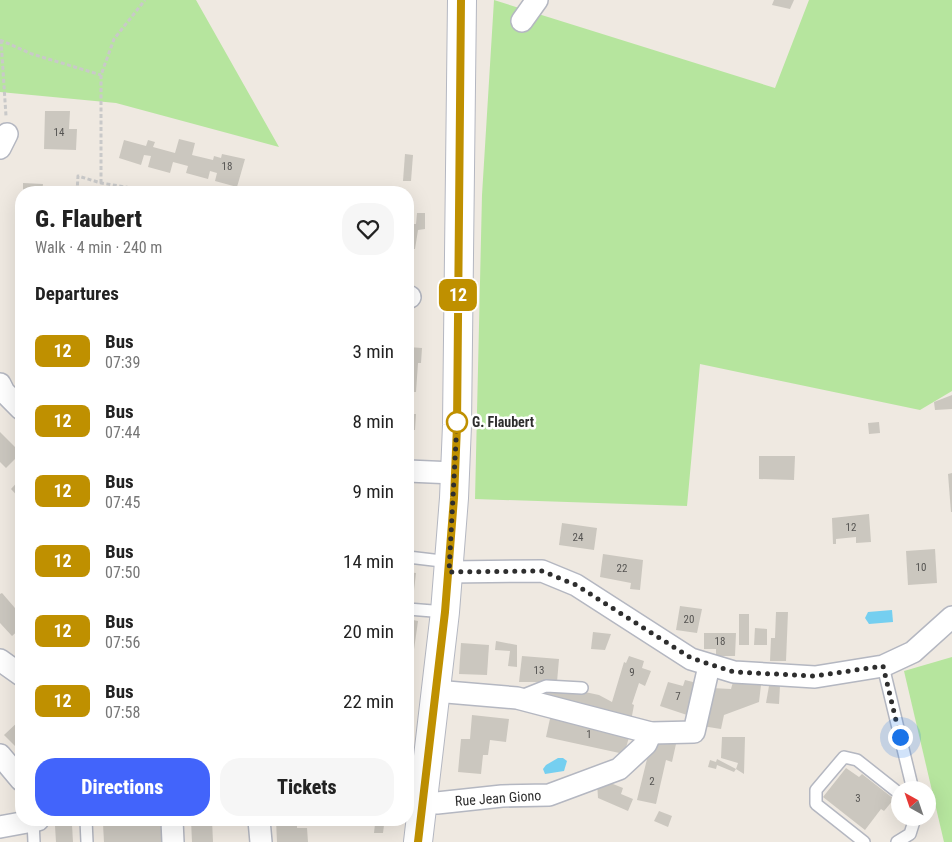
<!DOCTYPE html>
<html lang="en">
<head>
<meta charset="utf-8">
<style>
	:root { --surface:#fff; --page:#f6f6f6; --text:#222; --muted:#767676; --accent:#4264fb }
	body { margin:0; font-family:"Roboto Condensed",sans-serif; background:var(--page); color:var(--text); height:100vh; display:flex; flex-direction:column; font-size:19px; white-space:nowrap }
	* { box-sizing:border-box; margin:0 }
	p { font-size:16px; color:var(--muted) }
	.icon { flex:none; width:28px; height:28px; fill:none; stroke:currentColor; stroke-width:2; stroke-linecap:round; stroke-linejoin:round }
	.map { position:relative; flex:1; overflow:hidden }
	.details { position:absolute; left:15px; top:186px; width:399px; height:640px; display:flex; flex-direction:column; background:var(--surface); border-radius:20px; box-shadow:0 5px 20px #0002 }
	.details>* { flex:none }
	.badge { padding:0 10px; border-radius:8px; font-size:18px; line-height:32px }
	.needle { width:32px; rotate:320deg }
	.buttons { position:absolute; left:891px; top:781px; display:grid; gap:10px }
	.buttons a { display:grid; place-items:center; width:45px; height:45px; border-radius:50%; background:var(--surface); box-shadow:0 5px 20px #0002; font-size:25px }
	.you { position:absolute; width:25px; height:25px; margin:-12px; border:4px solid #fff; border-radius:50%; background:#1a73e8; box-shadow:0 0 0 8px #1a73e833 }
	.map>.badge { position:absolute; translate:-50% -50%; box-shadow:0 0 0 2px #fff }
	h2 { padding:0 20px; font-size:19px; line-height:45px }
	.round { display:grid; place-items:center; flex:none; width:52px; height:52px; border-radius:20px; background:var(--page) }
	.head { display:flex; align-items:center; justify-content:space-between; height:85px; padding:0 20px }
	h1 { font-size:24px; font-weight:800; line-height:38px }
	.action { display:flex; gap:10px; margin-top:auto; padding:10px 20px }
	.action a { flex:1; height:58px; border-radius:20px; background:var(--accent); color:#fff; font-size:20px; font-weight:800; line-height:58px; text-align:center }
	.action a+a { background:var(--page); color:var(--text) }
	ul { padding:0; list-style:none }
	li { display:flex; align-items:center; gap:15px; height:70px; padding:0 20px }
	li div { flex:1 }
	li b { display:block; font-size:19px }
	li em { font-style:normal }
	li .badge { min-width:55px; font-weight:700; text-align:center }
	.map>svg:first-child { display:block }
	.green { fill:#b6e59e }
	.water { fill:#75cff0 }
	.building { fill:#cbc7bf }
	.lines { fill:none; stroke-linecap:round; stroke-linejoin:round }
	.service-casing { stroke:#b4b7c1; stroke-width:14 }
	.minor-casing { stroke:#b4b7c1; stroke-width:24 }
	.secondary-casing { stroke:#b4b7c1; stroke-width:30 }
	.path { stroke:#c9c9c9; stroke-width:3; stroke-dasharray:4 2.5; stroke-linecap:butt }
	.service { stroke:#fff; stroke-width:11 }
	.minor { stroke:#fff; stroke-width:21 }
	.secondary { stroke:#fff; stroke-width:28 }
	.line-casing { stroke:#fff; stroke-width:11 }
	.line { stroke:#bf9000; stroke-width:8 }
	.walk { stroke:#2e2e2e; stroke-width:5; stroke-dasharray:0 9 }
	.stop-dot { fill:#fff; stroke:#bf9000; stroke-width:2.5 }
	.labels { text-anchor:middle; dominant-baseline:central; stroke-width:5; stroke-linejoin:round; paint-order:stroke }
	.number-label { font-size:11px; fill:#555452 }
	.stop-label { font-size:14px; font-weight:bold; fill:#2e2e2e; stroke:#fff; text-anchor:start }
	.street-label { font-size:14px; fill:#2e2e2e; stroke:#fff }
</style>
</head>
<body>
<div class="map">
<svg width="952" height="842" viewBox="0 0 952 842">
	<rect width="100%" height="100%" fill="#efe9e1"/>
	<g class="green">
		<polygon points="0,0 196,0 279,147 116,103 0,92"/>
		<polygon points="494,0 775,88 809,0 952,0 952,391 920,410 700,364 687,506 475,499 482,195"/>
		<polygon points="952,657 952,842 944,842 904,671"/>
	</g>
	<g class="water">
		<polygon points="892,610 893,622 869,624 865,618 868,612"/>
		<polygon points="558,758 563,758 567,761 564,771 545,774 543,769 546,765"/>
	</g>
	<g class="building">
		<polygon points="774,0 794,0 790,9 772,5"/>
		<polygon points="45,111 70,111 69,129 77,129 76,150 44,149"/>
		<polygon points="179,139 195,143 192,155 213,160 214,156 221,158 222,154 245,159 237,187 215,181 217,173 210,171 208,179 186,173 188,166 173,162 170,173 148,167 151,156 144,155 141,165 119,158 124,140 146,146 148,140 155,142 153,147 175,153"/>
		<polygon points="405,154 413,155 411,181 403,181"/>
		<polygon points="23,183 43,184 42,192 23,192"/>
		<polygon points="18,204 21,204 21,224 17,224"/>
		<polygon points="417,213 425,213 425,229 418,230 415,249 408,249 408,224 416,224"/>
		<polygon points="17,305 21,305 21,343 15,342"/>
		<polygon points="408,347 422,348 421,363 418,363 416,392 410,392 409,400"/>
		<polygon points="952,395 952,409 935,410 934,402"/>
		<polygon points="408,400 412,400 412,414 416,414 415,430 408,430"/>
		<polygon points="879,422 880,433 869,434 868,423"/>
		<polygon points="0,432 21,453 6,468 0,462"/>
		<polygon points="759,456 795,456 794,480 759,479"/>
		<polygon points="952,473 952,512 951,512 948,474"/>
		<polygon points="21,478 21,500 11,489"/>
		<polygon points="869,514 871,542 856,543 856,537 836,539 836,544 833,544 832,518"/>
		<polygon points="562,523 597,528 594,550 559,545"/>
		<polygon points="935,549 937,583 908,585 906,551"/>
		<polygon points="603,554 643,560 640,590 630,589 631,583 600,577"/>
		<polygon points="408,572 416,573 413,599 408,598"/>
		<polygon points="2,593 21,615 21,628 12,636 0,623 0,594"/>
		<polygon points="680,606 702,609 697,633 676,630"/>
		<polygon points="776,612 788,612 786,661 770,661 771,638 775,638"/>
		<rect x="739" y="614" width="10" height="31"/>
		<polygon points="408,619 418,621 410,678 408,678"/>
		<polygon points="755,628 767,629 767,645 754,645"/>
		<polygon points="593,632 611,634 605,650 591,649"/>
		<polygon points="704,633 736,633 735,656 716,656 716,649 704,649"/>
		<polygon points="496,641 517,645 517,667 508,666 510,651 495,650"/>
		<polygon points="461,643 489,645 487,675 459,674"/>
		<polygon points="522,656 559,659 557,682 519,682"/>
		<polygon points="629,656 644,661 642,668 651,671 645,686 639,683 632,704 634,705 631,721 545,703 546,690 585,692 599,695 612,702 624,662 626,663"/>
		<polygon points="685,680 697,683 687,715 660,706 668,682 683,686"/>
		<polygon points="733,682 761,685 759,702 724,715 721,729 702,726 711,688 731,689"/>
		<polygon points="769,686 780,686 779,704 766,703"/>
		<polygon points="551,714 631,731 624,754 546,737"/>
		<polygon points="472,715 509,719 506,742 490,740 488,755 483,755 481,774 458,772 461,739 470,739"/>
		<polygon points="21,719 21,752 4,735"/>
		<polygon points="722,737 745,737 744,774 736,769 738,763 721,758"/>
		<polygon points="663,743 676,744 672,762 666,760 656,804 637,800 648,755 657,745"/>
		<polygon points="717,759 736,769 734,772 717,765 716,769 708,767 710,760 716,762"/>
		<polygon points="846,768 859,777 862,774 894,799 884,811 881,809 865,830 823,797"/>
		<polygon points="603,780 623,788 621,794 633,799 628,811 598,798 597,782"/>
		<polygon points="659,811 672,816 668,827 654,821"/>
		<polygon points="160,820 163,842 104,842 103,824"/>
		<polygon points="191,820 212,820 213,842 192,842"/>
		<polygon points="276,820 297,820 297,828 307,828 308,842 277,842"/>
		<polygon points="375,824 384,825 383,833 374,833"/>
		<polygon points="72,825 73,842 56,842 55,826"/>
	</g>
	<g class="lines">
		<g class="service-casing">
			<g id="service">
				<polyline points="408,557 450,562"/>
				<polyline points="408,609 445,612"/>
				<polyline points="883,666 913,790"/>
				<polyline points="521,696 546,686 582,688"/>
				<polyline points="86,820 87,842"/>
				<polyline points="33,821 34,842"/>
				<polyline points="864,842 816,804 816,790 844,757 857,760 900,794"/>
				<polyline points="897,842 910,834 915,818"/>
			</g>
		</g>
		<g class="minor-casing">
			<g id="minor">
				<polyline points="522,21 537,0"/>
				<polyline points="0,148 7,134"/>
				<polyline points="408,296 410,297"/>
				<polyline points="0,384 4,392 21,409"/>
				<polyline points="408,471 454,473"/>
				<polyline points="449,572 542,571 576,585 691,659 734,672 815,677 883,666 913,652 952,617"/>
				<polyline points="0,660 21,675"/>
				<polyline points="435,691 517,698 651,733 694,732 709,666"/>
				<polyline points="0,755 21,780"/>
				<polyline points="408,801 437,803 502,796 549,795 619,769 646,744 651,733"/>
				<polyline points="172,820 173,842"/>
				<polyline points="259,820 261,842"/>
				<polyline points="0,827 38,820"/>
			</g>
		</g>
		<g class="secondary-casing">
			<polyline id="secondary" points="418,842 445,612 454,498 457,425 462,0"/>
		</g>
		<g class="path">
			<polyline points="0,40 32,54 101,75"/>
			<polyline points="1,40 6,116"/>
			<polyline points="101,183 101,75 114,39 145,0"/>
			<polyline points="77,192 78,176 101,183 156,192"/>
		</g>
		<use href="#service" class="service"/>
		<use href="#minor" class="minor"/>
		<use href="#secondary" class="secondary"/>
	</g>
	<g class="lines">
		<g class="line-casing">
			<polyline id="line" points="418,842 445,612 454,498 457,426 461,0"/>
		</g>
		<use href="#line" class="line"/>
		<polyline class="walk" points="457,422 449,572 542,571 576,585 691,658 734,672 815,676 883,666 900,737"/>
	</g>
	<circle class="stop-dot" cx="457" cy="422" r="10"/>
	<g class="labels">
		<g class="number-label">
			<text x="59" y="132">14</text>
			<text x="227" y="166">18</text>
			<text x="851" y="527">12</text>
			<text x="578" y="537">24</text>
			<text x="921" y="567">10</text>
			<text x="622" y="568">22</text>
			<text x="689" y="619">20</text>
			<text x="720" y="641">18</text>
			<text x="539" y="670">13</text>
			<text x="632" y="672">9</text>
			<text x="678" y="696">7</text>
			<text x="589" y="734">1</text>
			<text x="652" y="781">2</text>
			<text x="858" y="798">3</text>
		</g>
		<g class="stop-label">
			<text x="472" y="422">G. Flaubert</text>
		</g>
		<g class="street-label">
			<text transform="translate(498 798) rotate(-4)">Rue Jean Giono</text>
		</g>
	</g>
</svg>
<div class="buttons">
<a><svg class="needle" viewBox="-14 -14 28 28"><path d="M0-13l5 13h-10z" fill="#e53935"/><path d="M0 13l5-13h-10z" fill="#767676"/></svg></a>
</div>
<div class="you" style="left:900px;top:737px"></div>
<b class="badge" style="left:458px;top:295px;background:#bf9000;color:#fff">12</b>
<section class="details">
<div class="head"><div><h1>G. Flaubert</h1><p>Walk · 4 min · 240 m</p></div><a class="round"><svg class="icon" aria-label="heart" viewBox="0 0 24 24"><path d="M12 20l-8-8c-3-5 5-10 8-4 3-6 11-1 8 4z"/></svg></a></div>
<h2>Departures</h2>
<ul>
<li><span class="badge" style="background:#bf9000;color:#fff">12</span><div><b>Bus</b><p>07:39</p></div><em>3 min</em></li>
<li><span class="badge" style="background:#bf9000;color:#fff">12</span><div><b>Bus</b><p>07:44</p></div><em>8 min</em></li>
<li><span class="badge" style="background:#bf9000;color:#fff">12</span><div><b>Bus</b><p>07:45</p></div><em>9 min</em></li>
<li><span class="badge" style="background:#bf9000;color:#fff">12</span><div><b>Bus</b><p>07:50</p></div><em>14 min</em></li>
<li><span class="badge" style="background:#bf9000;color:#fff">12</span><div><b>Bus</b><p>07:56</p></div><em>20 min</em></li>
<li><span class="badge" style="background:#bf9000;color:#fff">12</span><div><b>Bus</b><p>07:58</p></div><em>22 min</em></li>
</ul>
<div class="action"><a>Directions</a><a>Tickets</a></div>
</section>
</div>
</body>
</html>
